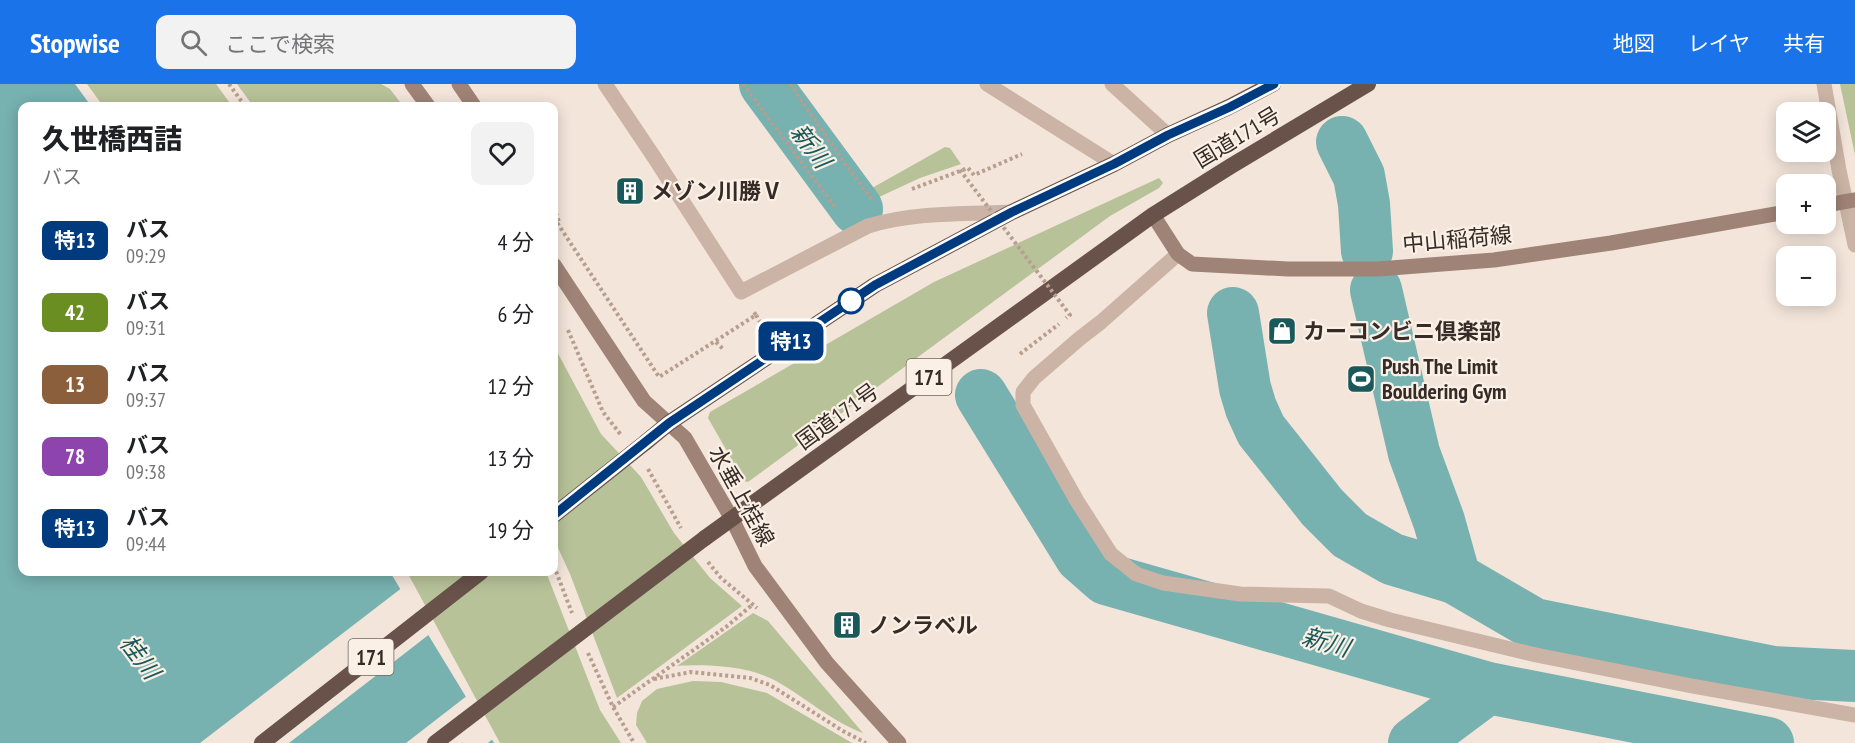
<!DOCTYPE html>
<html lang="ja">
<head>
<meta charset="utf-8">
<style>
	:root { --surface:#fff; --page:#f2f2f2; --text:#202124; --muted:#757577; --accent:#1a73e8 }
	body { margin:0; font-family:"PT Sans Narrow","Noto Sans JP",sans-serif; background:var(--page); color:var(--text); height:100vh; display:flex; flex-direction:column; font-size:22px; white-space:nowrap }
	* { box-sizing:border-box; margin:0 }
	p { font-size:20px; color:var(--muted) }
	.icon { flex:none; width:33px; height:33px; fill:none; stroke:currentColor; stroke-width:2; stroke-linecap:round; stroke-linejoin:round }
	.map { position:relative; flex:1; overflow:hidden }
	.side { position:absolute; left:18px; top:18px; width:540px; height:474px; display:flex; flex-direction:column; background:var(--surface); border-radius:12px; box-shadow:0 3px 15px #0003 }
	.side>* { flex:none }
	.badge { padding:0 12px; border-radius:9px; font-size:21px; line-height:39px }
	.buttons { position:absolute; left:1776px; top:18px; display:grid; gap:12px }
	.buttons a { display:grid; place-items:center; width:60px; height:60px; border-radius:12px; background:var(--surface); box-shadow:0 3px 15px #0003; font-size:30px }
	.map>.badge { position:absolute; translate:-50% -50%; box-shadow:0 0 0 3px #fff }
	.round { display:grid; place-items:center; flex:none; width:63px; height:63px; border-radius:12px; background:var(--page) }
	.overview { display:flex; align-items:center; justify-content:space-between; height:102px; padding:0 24px }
	h1 { font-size:28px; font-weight:800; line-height:45px }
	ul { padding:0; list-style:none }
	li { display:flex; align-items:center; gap:18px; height:72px; padding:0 24px }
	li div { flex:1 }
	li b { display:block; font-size:22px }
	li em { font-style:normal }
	li .badge { min-width:66px; font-weight:700; text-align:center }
	header { display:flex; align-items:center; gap:36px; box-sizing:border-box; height:84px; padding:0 30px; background:var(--accent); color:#fff }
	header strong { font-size:28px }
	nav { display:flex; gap:33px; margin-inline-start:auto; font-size:21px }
	.search { width:420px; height:54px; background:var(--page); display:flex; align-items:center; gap:15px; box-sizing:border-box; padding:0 21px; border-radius:12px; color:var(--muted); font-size:22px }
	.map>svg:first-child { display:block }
	.green { fill:#b7c299 }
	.water { fill:#77b1b0 }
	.pier { fill:#f3e5da }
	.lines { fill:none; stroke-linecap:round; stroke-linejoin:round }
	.river { stroke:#77b1b0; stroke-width:52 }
	.path { stroke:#b79e8f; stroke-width:4; stroke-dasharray:3 3; stroke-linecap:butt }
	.service { stroke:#cbb4a5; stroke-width:15 }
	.minor { stroke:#cbb4a5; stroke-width:15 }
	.tertiary { stroke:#cbb4a5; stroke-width:15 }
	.secondary { stroke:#9f8376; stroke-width:15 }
	.trunk { stroke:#68524a; stroke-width:16 }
	.path-bridge { stroke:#b79e8f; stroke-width:4; stroke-dasharray:3 3; stroke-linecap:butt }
	.trunk-bridge { stroke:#68524a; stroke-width:16 }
	.line-casing { stroke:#fff; stroke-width:14 }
	.line { stroke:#003b80; stroke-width:9 }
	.stop-dot { fill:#fff; stroke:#003b80; stroke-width:3 }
	.labels { text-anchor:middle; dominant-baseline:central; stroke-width:4.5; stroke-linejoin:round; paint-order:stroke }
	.shield { fill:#faf0e6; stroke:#726660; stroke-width:1.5 }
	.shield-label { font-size:21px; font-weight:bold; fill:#372b27 }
	.street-label { font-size:22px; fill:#372b27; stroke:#faf0e6 }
	.poi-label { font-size:22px; font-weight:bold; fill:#372b27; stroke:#faf0e6; text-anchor:start }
	.water-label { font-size:24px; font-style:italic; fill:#1a595a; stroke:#faf0e6 }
</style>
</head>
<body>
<header>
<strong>Stopwise</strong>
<div class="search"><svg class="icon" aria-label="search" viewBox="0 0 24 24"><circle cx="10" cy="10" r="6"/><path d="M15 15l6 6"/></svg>ここで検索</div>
<nav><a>地図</a><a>レイヤ</a><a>共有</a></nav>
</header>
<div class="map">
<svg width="1855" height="659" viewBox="0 0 1855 659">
	<rect width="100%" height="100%" fill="#f3e5da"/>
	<g class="green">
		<polygon points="87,0 216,0 232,22 103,22"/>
		<polygon points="237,0 381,0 390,5 403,22 253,22"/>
		<polygon points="1840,0 1855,0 1855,71"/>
		<polygon points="945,63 950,64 961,80 920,94 879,113 872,104"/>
		<polygon points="1159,94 1163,99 1159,104 1110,132 748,398 744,397 708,334 710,328 934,198"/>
		<polygon points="554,262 601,350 641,393 674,449 710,494 742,522 617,614 570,490 554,455"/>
		<polygon points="407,488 546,488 600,626 621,659 500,659"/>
		<path d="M753 529 768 537 863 649C831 637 806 614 776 597 750 582 707 580 677 582Z"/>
		<polygon points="693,597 721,598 767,609 852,659 647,659 636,641 637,629 642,617 657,605"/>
	</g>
	<polygon class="water" points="0,0 75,0 91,22 22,22 22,488 390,488 494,659 0,659"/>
	<g class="pier">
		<polygon points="403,503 431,549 289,659 200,659"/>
		<polygon points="468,611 494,654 488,659 406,659"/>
	</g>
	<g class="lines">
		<g class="river">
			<polyline points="765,0 857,125"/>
			<polyline points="1342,58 1359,92 1364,120 1367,167"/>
			<polyline points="1376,206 1414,369 1439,437 1455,494 1534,540 1773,588 1855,592"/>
			<polyline points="1233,229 1245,304 1251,324 1261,346 1322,423 1350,451 1392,475 1455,494"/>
			<polyline points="981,311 1081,473 1106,495 1488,604 1768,659"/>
			<polyline points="1414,659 1488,604"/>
		</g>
		<g class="path">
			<polyline points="229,0 245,22"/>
			<polyline points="743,0 835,123"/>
			<polyline points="790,0 846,81 873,117"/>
			<polyline points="912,105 968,84 974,91 1022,70"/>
			<polyline points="554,123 559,138"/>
			<polyline points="554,134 659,293 756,231 753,227"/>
			<polyline points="756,231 761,240"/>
			<polyline points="568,246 603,328 621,351"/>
			<polyline points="716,258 723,265"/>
			<polyline points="1020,270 1059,240"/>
			<polyline points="724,371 743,400"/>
			<polyline points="648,385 681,444"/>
			<polyline points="708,478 721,494 757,524"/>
			<polyline points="554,482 572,529"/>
			<polyline points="588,569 613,623 634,659"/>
			<polyline points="654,595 691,588 750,594 770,601 843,647 866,659"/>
			<polyline points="613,623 726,543 752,521"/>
		</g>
		<polyline class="service" points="1112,0 1168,51"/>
		<g class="minor">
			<path d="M605 0 654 73 741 208 868 142C914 128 963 130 1012 128"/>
			<polyline points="987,0 1114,80"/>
			<polyline points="1178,170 1101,238 1079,255 1034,294 1023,308 1023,321 1077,417 1111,470 1136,490 1163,499 1240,510 1329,512 1361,527 1390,536 1536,571 1692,602 1855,631"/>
		</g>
		<polyline class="tertiary" points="1824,0 1839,86 1855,161"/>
		<g class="secondary">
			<polyline points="412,0 428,22"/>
			<polyline points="459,0 474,22"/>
			<polyline points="1826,121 1855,116"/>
			<polyline points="1153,131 1178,170 1192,180 1288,185 1378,185 1494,176 1611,159 1786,128"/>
			<polyline points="554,181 644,317 685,354 732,435 755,482 827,579 899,659"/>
		</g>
		<g class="trunk">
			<polyline points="646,358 669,339 875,201 1012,128 1114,80 1168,51 1229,23 1273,0"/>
			<polyline points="705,454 1153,131 1231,82 1368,0"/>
			<polyline points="262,659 481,488"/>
		</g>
		<polyline class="path-bridge" points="960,86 1070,231 1066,234"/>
		<g class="trunk-bridge">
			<polyline points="554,431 646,358"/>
			<polyline points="435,659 705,454"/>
		</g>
	</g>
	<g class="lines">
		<g class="line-casing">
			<polyline id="line" points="554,431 669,339 875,201 1012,128 1114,80 1168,51 1230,23 1274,0"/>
		</g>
		<use href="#line" class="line"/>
	</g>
	<defs>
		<g id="building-square" transform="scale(1.5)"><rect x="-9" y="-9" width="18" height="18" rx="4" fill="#1a595a" stroke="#faf0e6"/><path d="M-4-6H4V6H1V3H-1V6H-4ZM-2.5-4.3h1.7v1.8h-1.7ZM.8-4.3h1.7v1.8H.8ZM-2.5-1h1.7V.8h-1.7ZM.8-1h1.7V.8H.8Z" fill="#fff"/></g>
		<g id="shop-square" transform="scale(1.5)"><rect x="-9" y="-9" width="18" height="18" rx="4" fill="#1a595a" stroke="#faf0e6"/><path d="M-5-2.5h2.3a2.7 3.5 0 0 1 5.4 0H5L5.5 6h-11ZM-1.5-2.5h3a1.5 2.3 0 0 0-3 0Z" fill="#fff"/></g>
		<g id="stadium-square" transform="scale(1.5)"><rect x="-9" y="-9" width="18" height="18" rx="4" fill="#1a595a" stroke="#faf0e6"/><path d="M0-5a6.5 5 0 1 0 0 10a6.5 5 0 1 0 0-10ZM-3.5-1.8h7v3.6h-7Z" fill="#fff"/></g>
	</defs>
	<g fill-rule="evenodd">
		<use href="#building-square" x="630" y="107"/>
		<use href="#shop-square" x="1282" y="247"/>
		<use href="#stadium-square" x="1361" y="295"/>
		<use href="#building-square" x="847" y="541"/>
	</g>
	<circle class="stop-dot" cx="851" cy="217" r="12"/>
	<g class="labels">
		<g class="shield">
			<rect x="906.5" y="275" width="45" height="36" rx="4.5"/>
			<rect x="348.5" y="555" width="45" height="36" rx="4.5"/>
		</g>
		<g class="shield-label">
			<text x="929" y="293">171</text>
			<text x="371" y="573">171</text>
		</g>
		<g class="street-label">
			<text transform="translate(1237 53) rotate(-31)">国道171号</text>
			<text transform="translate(1457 155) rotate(-5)">中山稲荷線</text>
			<text transform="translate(837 332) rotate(-36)">国道171号</text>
			<text transform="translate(742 412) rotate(61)">水垂上桂線</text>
		</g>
		<g class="poi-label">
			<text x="651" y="107">メゾン川勝Ⅴ</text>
			<text x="1303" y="247">カーコンビニ倶楽部</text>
			<text x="1382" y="282">Push The Limit<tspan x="1382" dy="25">Bouldering Gym</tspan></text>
			<text x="868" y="541">ノンラベル</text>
		</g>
		<g class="water-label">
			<text transform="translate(811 62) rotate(53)">新川</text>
			<text transform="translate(1326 558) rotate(16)">新川</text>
			<text transform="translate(140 573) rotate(53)">桂川</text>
		</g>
	</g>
</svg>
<div class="buttons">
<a><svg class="icon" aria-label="layers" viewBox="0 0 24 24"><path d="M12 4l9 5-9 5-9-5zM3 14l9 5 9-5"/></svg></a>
<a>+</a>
<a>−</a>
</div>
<b class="badge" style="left:791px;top:257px;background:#003b80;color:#fff">特13</b>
<section class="side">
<div class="overview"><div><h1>久世橋西詰</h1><p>バス</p></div><a class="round"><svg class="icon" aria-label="heart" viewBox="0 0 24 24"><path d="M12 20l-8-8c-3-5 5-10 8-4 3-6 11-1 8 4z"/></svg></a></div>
<ul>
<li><span class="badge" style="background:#003b80;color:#fff">特13</span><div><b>バス</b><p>09:29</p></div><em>4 分</em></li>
<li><span class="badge" style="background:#6b8e23;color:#fff">42</span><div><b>バス</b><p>09:31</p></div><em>6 分</em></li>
<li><span class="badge" style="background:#8b5e3c;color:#fff">13</span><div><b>バス</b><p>09:37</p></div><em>12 分</em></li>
<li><span class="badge" style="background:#8e44ad;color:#fff">78</span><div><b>バス</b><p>09:38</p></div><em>13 分</em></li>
<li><span class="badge" style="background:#003b80;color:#fff">特13</span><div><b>バス</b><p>09:44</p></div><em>19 分</em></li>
</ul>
</section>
</div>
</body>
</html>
